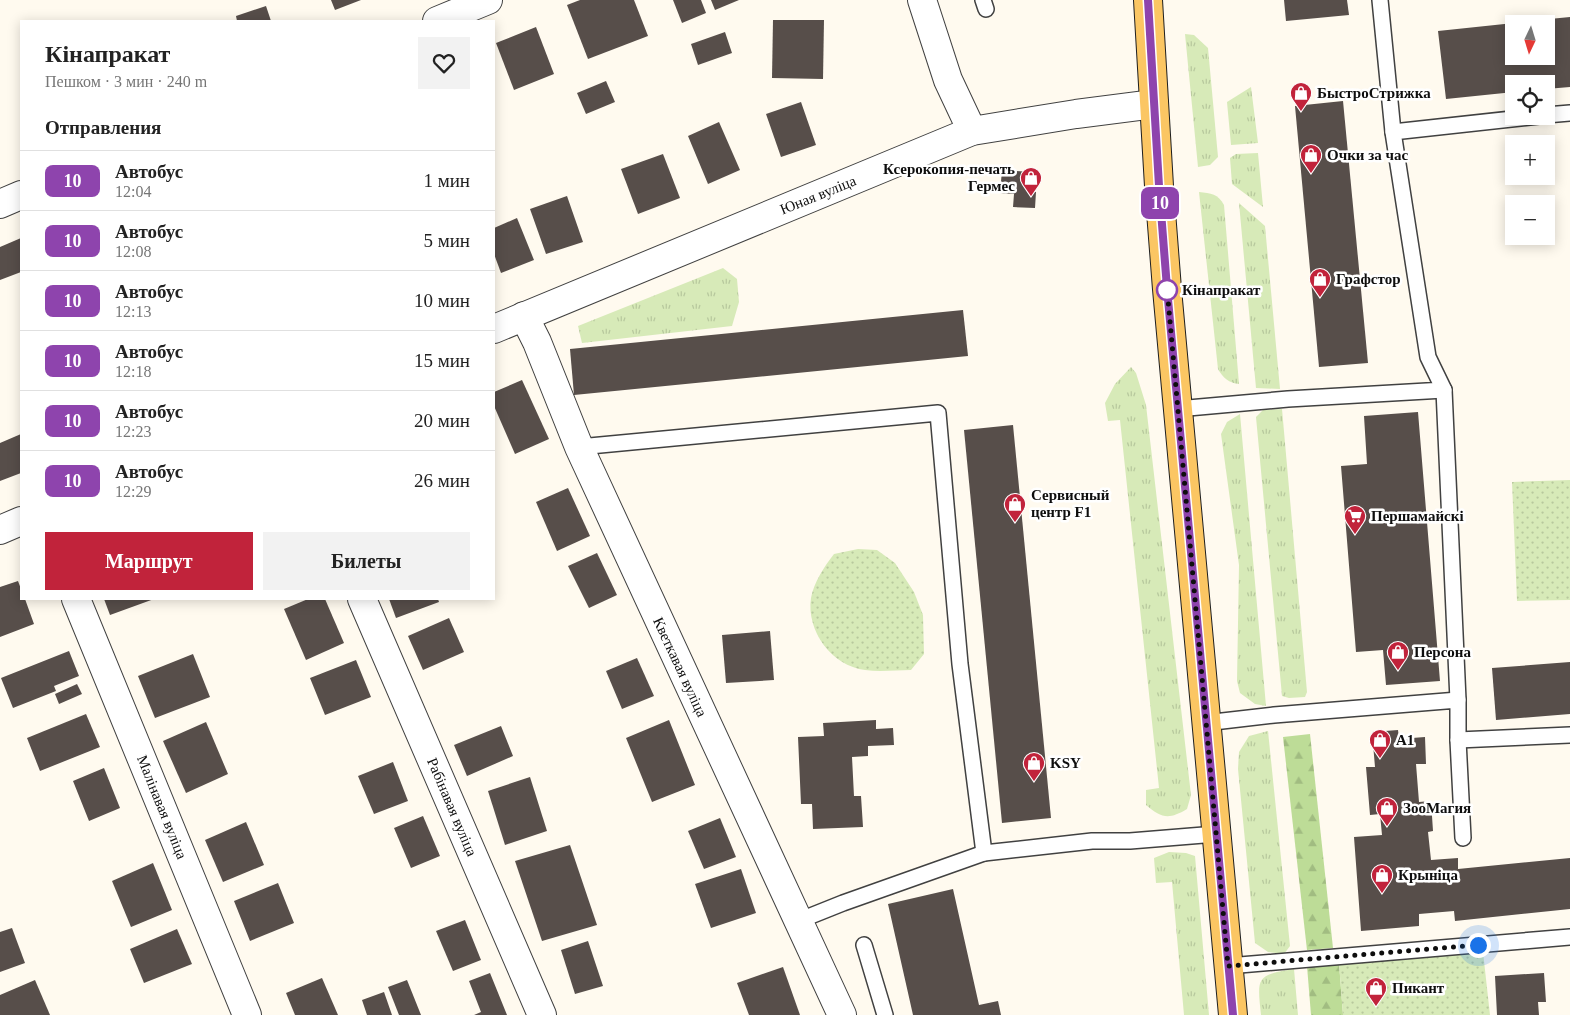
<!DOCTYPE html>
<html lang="ru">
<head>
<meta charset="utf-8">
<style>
	:root { --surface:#fff; --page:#f2f2f2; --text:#222; --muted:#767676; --line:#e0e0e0; --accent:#c1233b }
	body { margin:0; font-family:Georgia,serif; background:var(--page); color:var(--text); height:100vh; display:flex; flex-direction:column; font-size:19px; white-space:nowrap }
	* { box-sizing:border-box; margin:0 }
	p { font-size:16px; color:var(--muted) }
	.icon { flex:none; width:28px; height:28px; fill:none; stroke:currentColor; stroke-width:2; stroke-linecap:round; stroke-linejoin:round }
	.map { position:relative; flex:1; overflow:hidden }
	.panel { position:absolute; left:20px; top:20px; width:475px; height:580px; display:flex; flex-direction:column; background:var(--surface); border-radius:0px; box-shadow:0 2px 12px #0003 }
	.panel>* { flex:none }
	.badge { padding:0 10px; border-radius:8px; font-size:18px; line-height:32px }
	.needle { width:32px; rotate:184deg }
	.fabs { position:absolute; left:1505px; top:15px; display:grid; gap:10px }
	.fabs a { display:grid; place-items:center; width:50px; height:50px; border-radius:0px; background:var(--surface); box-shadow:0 2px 12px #0003; font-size:25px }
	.you { position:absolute; width:25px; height:25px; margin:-12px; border:4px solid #fff; border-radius:50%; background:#1a73e8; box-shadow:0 0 0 8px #1a73e833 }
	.map>.badge { position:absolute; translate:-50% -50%; box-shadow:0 0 0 2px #fff }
	h2 { padding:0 25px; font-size:19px; line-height:45px }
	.round { display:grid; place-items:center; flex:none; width:52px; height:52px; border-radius:0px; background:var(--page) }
	.headline { display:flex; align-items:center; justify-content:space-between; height:85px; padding:0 25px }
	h1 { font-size:24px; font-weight:700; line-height:38px }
	.cta { display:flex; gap:10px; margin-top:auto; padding:10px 25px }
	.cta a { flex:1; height:58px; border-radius:0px; background:var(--accent); color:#fff; font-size:20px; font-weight:700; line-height:58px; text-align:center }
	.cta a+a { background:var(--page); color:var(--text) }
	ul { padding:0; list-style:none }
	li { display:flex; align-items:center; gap:15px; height:60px; padding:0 25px; border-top:1px solid var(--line) }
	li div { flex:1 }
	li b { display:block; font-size:19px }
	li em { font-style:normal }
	li .badge { min-width:55px; font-weight:700; text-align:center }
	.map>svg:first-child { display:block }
	.grass { fill:url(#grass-tufts) }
	.forest { fill:url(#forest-firs) }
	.park { fill:url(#park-dots) }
	.building { fill:#574e4a }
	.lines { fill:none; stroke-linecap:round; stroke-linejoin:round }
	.service-casing { stroke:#414141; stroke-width:18 }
	.minor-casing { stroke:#414141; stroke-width:30 }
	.tertiary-casing { stroke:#414141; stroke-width:30 }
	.primary-casing { stroke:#1f1f1f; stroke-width:30 }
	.service { stroke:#fff; stroke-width:15 }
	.minor { stroke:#fff; stroke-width:28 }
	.tertiary { stroke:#fff; stroke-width:28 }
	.primary { stroke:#fbc663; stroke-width:28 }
	.line-casing { stroke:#fff; stroke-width:11 }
	.line { stroke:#8e44ad; stroke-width:8 }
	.walk { stroke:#0e0e0e; stroke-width:5; stroke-dasharray:0 9 }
	.stop-dot { fill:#fff; stroke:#8e44ad; stroke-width:2.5 }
	.labels { text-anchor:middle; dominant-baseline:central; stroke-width:5; stroke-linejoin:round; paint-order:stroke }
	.poi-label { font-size:15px; font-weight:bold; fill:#0e0e0e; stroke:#fff; text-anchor:start }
	.street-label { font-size:15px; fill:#0e0e0e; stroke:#fff }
	.stop-label { font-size:15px; font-weight:bold; fill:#0e0e0e; stroke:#fff; text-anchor:start }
</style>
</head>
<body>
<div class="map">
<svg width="1570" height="1015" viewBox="0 0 1570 1015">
	<defs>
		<pattern id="grass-tufts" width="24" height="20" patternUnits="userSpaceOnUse" patternTransform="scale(1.25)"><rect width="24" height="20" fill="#d7eab8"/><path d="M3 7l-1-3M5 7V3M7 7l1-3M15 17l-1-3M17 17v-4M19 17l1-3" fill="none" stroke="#b7c89d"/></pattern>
		<pattern id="forest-firs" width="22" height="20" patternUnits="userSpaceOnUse" patternTransform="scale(1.25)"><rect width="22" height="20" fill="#bddc97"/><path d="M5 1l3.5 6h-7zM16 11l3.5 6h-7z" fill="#a1bc81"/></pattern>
		<pattern id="park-dots" width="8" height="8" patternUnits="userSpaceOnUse" patternTransform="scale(1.25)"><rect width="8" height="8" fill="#d7eab8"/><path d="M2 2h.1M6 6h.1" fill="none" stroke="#b7c89d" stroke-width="1.8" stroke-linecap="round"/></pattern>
	</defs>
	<rect width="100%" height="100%" fill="#fffaef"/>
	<g class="grass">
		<polygon points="1185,34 1194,35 1208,48 1218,157 1210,165 1198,167"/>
		<polygon points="1251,87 1258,143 1231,145 1227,102"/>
		<polygon points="1258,153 1263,207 1232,184 1230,158 1236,154"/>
		<path d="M1199 192C1211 193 1218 194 1224 205L1239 384C1229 383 1223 378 1218 369Z"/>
		<polygon points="1239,203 1265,226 1280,389 1256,388"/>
		<polygon points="723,268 737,279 739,302 732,326 582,343 578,326"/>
		<path d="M1131 367 1136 373 1146 405 1191 795 1187 809C1169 820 1161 818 1146 805V790L1159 788 1120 420 1108 421 1105 403 1115 384Z"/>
		<polygon points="1282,409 1307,692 1305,697 1289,698 1282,696 1256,417 1263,410"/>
		<polygon points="1240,414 1266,706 1255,704 1240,693 1237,681 1239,565 1221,434 1227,422"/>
		<polygon points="1268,731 1290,946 1284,954 1268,952 1255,943 1238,769 1239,752 1249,736"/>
		<polygon points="1169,852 1186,853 1195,856 1209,1015 1184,1015 1172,882 1156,883 1154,858"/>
		<path d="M1294 969 1298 1015H1261C1257 977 1256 975 1294 969Z"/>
	</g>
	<g class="forest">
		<polygon points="1310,734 1333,948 1307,950 1283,737"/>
		<polygon points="1339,963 1343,1015 1311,1015 1307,966"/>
	</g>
	<g class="park">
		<polygon points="1570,480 1570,600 1517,601 1512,482"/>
		<path d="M858 549 877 550 895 563 914 592 923 615 924 654 911 670C896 670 880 672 865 670 832 666 806 631 811 598 814 582 824 567 834 554Z"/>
		<polygon points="1483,952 1490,1015 1343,1015 1339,963"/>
	</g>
	<g class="building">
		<polygon points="331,0 361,0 335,10"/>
		<polygon points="580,0 634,0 648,36 588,59 567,5"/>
		<polygon points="673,0 701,0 706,13 682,23"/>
		<polygon points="711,0 739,0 715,10"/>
		<polygon points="1284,0 1347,0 1349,15 1286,21"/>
		<polygon points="266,6 271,21 237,21 236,16"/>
		<polygon points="1570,17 1570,87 1546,89 1546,84 1514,84 1514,92 1446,99 1438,31 1514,23 1514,56 1546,56 1546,24 1518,24 1518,22"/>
		<polygon points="773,20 824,20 823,79 772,78"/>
		<polygon points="536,27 554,74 514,90 496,43"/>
		<polygon points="725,32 732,53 698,65 691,44"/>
		<polygon points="606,81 615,102 586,114 577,93"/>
		<polygon points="1343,101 1368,363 1319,367 1295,106"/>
		<polygon points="801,102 816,145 781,157 766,114"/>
		<polygon points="719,122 740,170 708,184 688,136"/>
		<polygon points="663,154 680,198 638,214 621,169"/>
		<polygon points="1002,170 1032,172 1031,191 1036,192 1035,208 1013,207 1014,194 1000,193"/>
		<polygon points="567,196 583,242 546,254 530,209"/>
		<polygon points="517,218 534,260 501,273 494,254 494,228"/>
		<polygon points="21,238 21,272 0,280 0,247"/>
		<polygon points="963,310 968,356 574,395 570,349"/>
		<polygon points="522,380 549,439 515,454 494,406 494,392"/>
		<polygon points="1418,412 1440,681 1386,685 1383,650 1356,652 1341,466 1367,464 1364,416"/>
		<polygon points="1013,425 1051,818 1002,823 964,430"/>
		<polygon points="21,434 21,473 0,481 0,443"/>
		<polygon points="568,488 590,536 557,551 536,502"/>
		<polygon points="597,553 617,595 589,608 568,566"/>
		<polygon points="18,581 21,589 21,599 25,599 34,624 0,637 0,587"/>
		<polygon points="104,599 154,599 110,615"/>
		<polygon points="308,599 325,599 344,643 306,660 284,609"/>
		<polygon points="389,599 438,599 439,602 396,618"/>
		<polygon points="449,618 464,652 423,670 408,636"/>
		<polygon points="770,631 774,680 726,683 722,635"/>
		<polygon points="69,651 79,676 54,686 56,691 13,708 1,678"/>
		<polygon points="193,654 210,697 155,718 138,676"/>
		<polygon points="637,658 654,696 622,709 606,671"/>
		<polygon points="356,660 371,697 325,715 310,678"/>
		<polygon points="1570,662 1570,714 1496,720 1492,668"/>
		<polygon points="77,684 82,694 59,704 55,694"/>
		<polygon points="86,714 100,747 40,771 27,738"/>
		<polygon points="669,720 695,785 652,802 626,738"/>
		<polygon points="876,720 876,729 893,728 894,745 868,746 868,756 852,757 854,796 861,796 863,827 813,829 812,804 801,804 798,737 824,736 823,723"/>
		<polygon points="206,722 228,774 186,793 163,741"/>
		<polygon points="501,726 513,756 467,776 454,745"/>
		<polygon points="1398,730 1399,739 1425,737 1426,764 1416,764 1419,802 1431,801 1433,831 1428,832 1431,860 1458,858 1458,869 1570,858 1570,909 1455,921 1454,911 1419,914 1419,926 1361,931 1354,837 1382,835 1380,814 1370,815 1366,767 1375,767 1372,732"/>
		<polygon points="393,762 408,801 374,814 358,776"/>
		<polygon points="104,768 120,808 89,821 73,781"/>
		<polygon points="530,777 547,831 505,845 488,791"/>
		<polygon points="423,816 440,856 411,868 394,828"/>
		<polygon points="720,818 736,857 704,869 688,831"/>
		<polygon points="246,822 264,865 223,882 205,840"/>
		<polygon points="570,845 597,925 542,941 515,861"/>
		<polygon points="153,863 172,910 131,927 112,881"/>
		<polygon points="741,869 756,913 711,928 695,884"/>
		<polygon points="278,883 294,923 250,941 234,901"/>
		<polygon points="953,889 979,1005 998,1001 1001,1015 913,1015 888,904"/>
		<polygon points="465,920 481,960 453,971 436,931"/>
		<polygon points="12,928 25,963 0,972 0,932"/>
		<polygon points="177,929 192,964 144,983 130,949"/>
		<polygon points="588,941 603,986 575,994 561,950"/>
		<polygon points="783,967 800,1015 749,1015 737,983"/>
		<polygon points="490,973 507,1015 474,1015 481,1012 469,981"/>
		<polygon points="1544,973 1546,1002 1538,1002 1539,1015 1497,1015 1495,976"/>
		<polygon points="322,978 338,1015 295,1015 286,993"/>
		<polygon points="35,980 50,1015 0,1015 0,995"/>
		<polygon points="407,980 421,1015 399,1015 388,987"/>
		<polygon points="384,992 392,1015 367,1015 362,1000"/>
	</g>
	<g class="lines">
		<g class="service-casing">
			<g id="service">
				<polyline points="983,0 986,9"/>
				<polyline points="1380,0 1393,132"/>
				<polyline points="1546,115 1570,113"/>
				<polyline points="1444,390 1458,700"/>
				<polyline points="1177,409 1288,399 1444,390 1428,357 1393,132 1539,116"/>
				<polyline points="579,447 938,413 960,664 984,853 1092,841 1130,841 1216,834"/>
				<polyline points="1205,723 1274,715 1458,700 1458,740 1463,838"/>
				<polyline points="1458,740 1570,735"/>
				<polyline points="798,921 843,903 984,853"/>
				<polyline points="864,945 885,1015"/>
				<polyline points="1228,966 1570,937"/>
			</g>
		</g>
		<g class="minor-casing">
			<g id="minor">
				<polyline points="437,21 488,0"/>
				<polyline points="0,204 21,195"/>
				<polyline points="524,316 537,342 579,447 842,1015"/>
				<polyline points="76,599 247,1015"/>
				<polyline points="362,599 542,1015"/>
			</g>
		</g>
		<g class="tertiary-casing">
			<g id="tertiary">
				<polyline points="922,0 948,80 972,131"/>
				<polyline points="494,329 972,131 1076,114 1154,104"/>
				<polyline points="0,530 21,521"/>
			</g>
		</g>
		<g class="primary-casing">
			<polyline id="primary" points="1148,0 1159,186 1167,289 1233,1015"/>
		</g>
		<use href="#service" class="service"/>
		<use href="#minor" class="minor"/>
		<use href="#tertiary" class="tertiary"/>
		<use href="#primary" class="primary"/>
	</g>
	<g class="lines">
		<g class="line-casing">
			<polyline id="line" points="1148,0 1159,186 1167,288 1233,1015"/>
		</g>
		<use href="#line" class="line"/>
		<polyline class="walk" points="1167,290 1167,288 1228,966 1478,945"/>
	</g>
	<defs>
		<g id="shop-pin" transform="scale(1.125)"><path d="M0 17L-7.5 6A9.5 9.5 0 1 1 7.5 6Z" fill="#c1233b" stroke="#fff"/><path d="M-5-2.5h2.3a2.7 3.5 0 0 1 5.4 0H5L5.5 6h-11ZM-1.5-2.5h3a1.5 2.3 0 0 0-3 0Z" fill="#fff"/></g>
		<g id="supermarket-pin" transform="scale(1.125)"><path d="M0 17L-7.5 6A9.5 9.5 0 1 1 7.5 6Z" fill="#c1233b" stroke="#fff"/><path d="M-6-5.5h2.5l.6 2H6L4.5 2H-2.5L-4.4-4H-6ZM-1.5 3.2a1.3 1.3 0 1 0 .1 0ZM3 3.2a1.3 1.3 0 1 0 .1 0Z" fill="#fff"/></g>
	</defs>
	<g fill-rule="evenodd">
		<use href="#shop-pin" x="1301" y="93"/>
		<use href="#shop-pin" x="1311" y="155"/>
		<use href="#shop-pin" x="1031" y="178"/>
		<use href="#shop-pin" x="1320" y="279"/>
		<use href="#shop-pin" x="1015" y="504"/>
		<use href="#supermarket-pin" x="1355" y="516"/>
		<use href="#shop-pin" x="1398" y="652"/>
		<use href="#shop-pin" x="1380" y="740"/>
		<use href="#shop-pin" x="1034" y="763"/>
		<use href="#shop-pin" x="1387" y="808"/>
		<use href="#shop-pin" x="1382" y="875"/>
		<use href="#shop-pin" x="1376" y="988"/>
	</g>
	<circle class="stop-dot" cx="1167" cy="290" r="10"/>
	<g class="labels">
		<g class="poi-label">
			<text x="1317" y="93">БыстроСтрижка</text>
			<text x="1327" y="155">Очки за час</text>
			<text x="1015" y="169" text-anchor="end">Ксерокопия-печать<tspan x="1015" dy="17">Гермес</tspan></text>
			<text x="1336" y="279">Графстор</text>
			<text x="1031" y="495">Сервисный<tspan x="1031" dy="17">центр F1</tspan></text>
			<text x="1371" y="516">Першамайскі</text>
			<text x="1414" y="652">Персона</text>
			<text x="1396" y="740">A1</text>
			<text x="1050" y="763">KSY</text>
			<text x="1403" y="808">ЗооМагия</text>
			<text x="1398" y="875">Крыніца</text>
			<text x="1392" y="988">Пикант</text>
		</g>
		<g class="street-label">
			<text transform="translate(818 195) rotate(-22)">Юная вуліца</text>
			<text transform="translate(680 667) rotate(65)">Кветкавая вуліца</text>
			<text transform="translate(162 807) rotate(68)">Малінавая вуліца</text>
			<text transform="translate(452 807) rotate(67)">Рабінавая вуліца</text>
		</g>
		<g class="stop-label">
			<text x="1182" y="290">Кінапракат</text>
		</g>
	</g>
</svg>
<div class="fabs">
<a><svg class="needle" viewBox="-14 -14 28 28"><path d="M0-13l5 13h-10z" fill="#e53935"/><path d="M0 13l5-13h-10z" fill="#767676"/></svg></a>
<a><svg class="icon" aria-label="locate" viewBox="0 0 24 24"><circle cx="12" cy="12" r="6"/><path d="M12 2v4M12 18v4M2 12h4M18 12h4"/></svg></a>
<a>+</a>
<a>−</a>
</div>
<div class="you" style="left:1478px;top:945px"></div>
<b class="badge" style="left:1160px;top:203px;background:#8e44ad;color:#fff">10</b>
<section class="panel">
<div class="headline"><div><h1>Кінапракат</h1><p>Пешком · 3 мин · 240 m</p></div><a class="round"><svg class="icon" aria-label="heart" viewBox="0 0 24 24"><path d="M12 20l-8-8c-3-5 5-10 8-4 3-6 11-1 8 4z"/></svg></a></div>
<h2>Отправления</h2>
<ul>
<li><span class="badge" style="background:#8e44ad;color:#fff">10</span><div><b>Автобус</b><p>12:04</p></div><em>1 мин</em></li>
<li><span class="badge" style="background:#8e44ad;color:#fff">10</span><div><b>Автобус</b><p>12:08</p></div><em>5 мин</em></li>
<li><span class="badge" style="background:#8e44ad;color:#fff">10</span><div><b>Автобус</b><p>12:13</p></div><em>10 мин</em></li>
<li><span class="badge" style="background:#8e44ad;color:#fff">10</span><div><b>Автобус</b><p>12:18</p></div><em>15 мин</em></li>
<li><span class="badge" style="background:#8e44ad;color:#fff">10</span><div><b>Автобус</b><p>12:23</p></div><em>20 мин</em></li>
<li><span class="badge" style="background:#8e44ad;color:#fff">10</span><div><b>Автобус</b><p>12:29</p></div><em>26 мин</em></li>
</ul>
<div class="cta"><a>Маршрут</a><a>Билеты</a></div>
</section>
</div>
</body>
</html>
